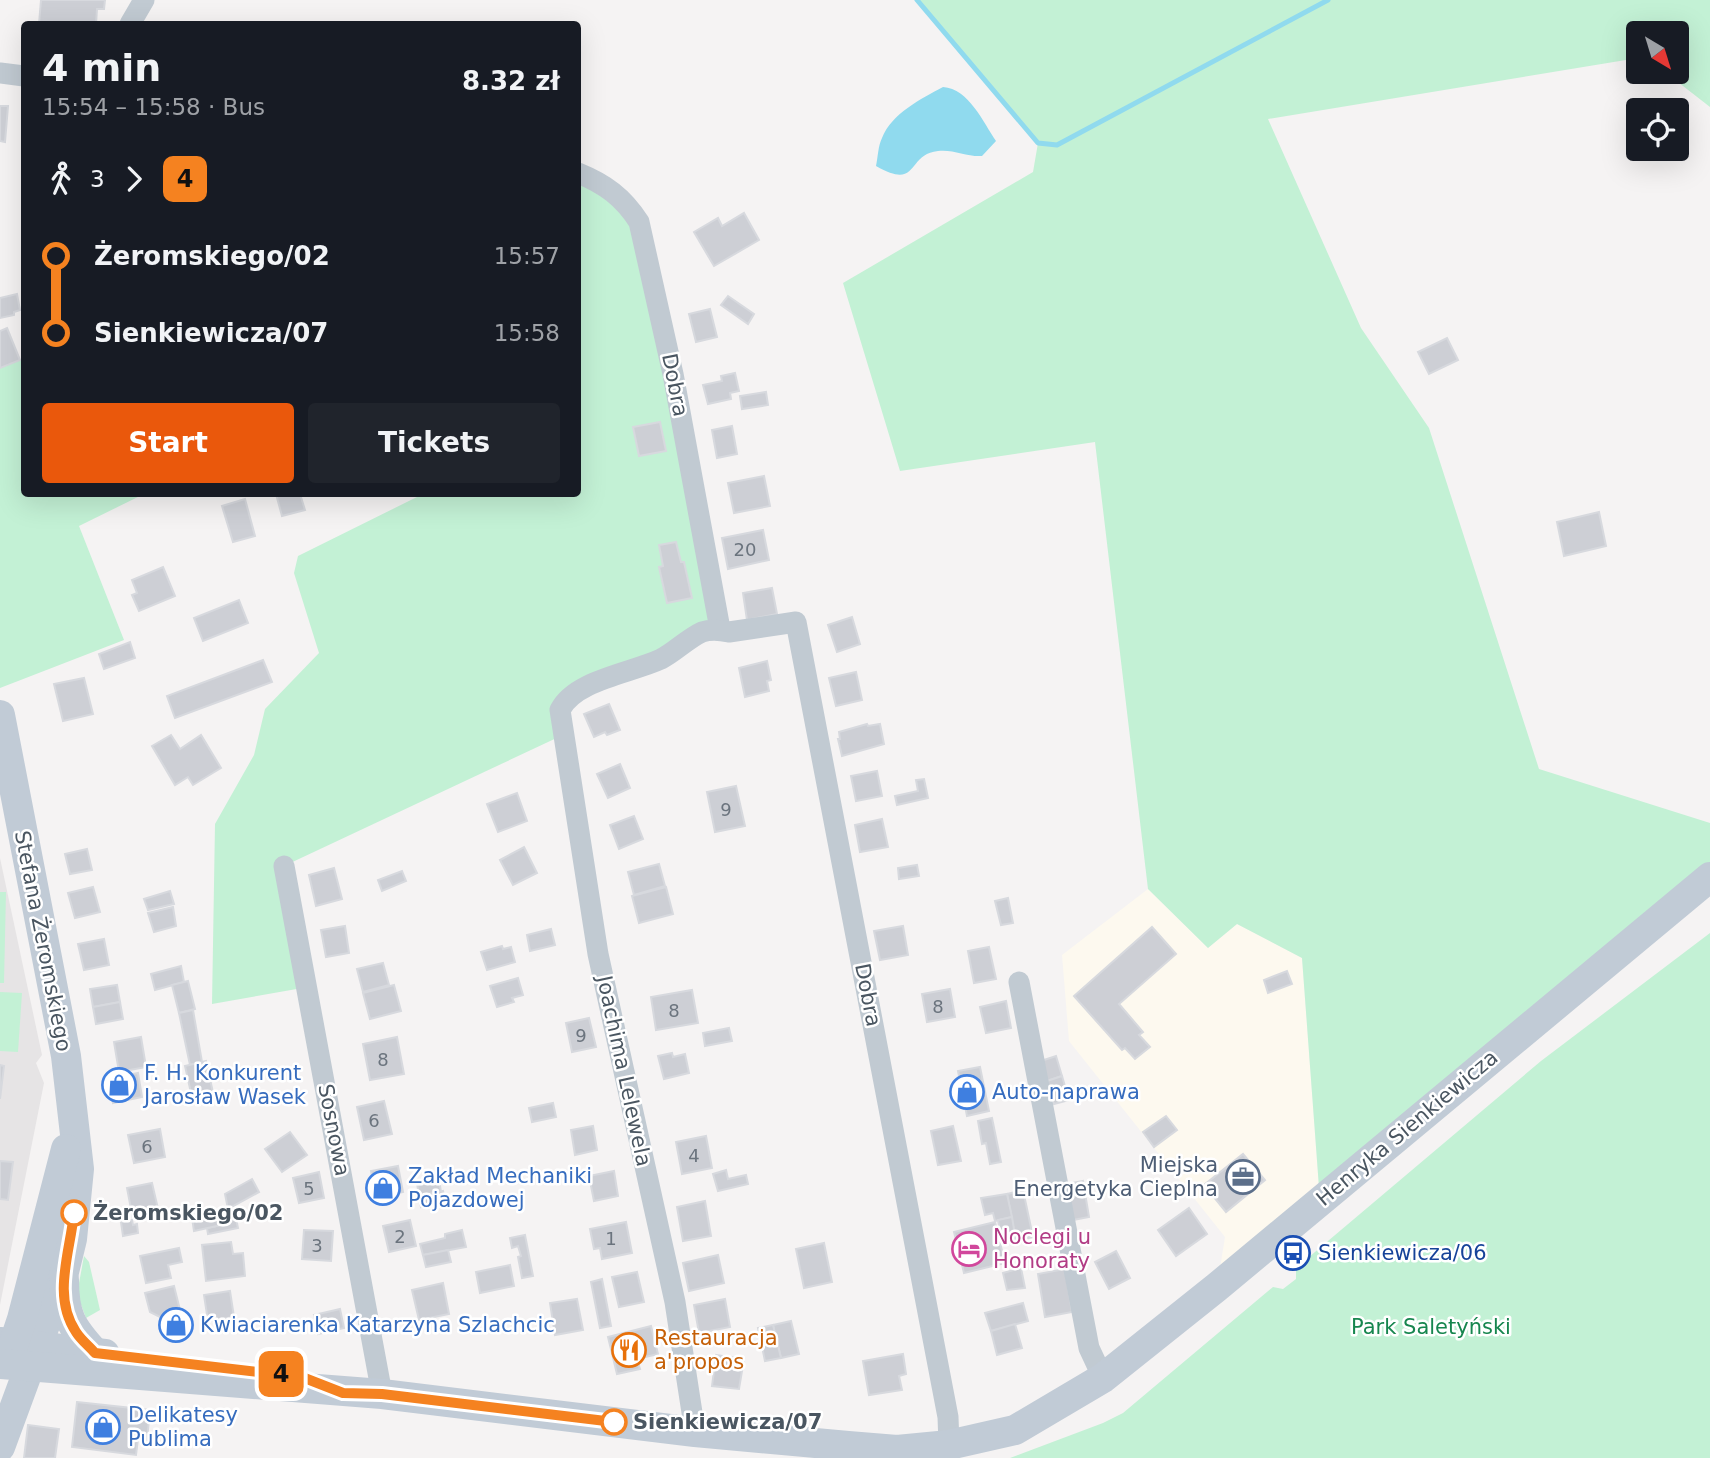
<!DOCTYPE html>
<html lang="en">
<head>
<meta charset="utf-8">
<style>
	:root { --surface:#171b24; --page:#20242c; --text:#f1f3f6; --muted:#9ea1a6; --accent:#ea580c }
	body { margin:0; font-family:"DejaVu Sans",sans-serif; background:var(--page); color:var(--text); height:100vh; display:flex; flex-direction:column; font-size:26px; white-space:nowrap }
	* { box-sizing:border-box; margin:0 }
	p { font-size:23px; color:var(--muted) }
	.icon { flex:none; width:38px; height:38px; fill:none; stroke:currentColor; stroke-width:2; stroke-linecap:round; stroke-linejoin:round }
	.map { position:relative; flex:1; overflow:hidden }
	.details { position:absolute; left:21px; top:21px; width:560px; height:476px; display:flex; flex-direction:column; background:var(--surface); border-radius:7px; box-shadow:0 7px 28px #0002 }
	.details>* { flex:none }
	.badge { padding:0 14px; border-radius:10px; font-size:24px; line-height:46px }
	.needle { width:46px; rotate:142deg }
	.tools { position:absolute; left:1626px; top:21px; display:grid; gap:14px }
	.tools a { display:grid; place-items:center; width:63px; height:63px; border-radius:7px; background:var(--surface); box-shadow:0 7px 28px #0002; font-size:35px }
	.map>.badge { position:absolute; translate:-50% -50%; box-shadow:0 0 0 4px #fff }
	.legs { display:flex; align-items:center; gap:10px; height:77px; padding:0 21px; font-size:23px }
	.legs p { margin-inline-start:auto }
	.summary { display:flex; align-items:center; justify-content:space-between; height:119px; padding:0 21px }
	h1 { font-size:38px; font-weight:700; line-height:52px }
	.action { display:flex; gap:14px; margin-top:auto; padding:14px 21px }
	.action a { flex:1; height:80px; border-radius:7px; background:var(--accent); color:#fff; font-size:28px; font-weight:700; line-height:80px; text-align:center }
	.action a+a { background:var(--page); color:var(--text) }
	ul { padding:0 21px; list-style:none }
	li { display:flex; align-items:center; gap:24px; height:77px; font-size:26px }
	li i { display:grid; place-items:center; width:10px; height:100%; margin:0 9px; background:currentColor }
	li i::after { content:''; width:18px; height:18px; margin:-9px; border:5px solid; border-radius:50%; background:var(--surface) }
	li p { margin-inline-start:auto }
	li:first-child i { background:linear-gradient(#0000 50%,currentColor 0) }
	li:last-child i { background:linear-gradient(currentColor 50%,#0000 0) }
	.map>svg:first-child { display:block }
	.commercial { fill:#fdf9ef }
	.education { fill:#e6e4e5 }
	.green { fill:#c3f1d5 }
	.water { fill:#90daee }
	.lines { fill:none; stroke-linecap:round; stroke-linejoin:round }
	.stream { stroke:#90daee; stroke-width:5 }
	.building { fill:#cdcfd5; stroke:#d7d9de; stroke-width:2 }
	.street { stroke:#c1cad2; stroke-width:21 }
	.secondary { stroke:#c1cbd6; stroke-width:30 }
	.line-1-casing { stroke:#fff; stroke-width:16 }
	.line-1 { stroke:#f58220; stroke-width:10 }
	.stop-1-dot { fill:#fff; stroke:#f58220; stroke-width:3.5 }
	.labels { text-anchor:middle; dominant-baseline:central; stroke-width:5; stroke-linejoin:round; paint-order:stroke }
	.number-label { font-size:18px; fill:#6b747e }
	.street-label { font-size:21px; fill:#4a5661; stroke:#fff }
	.shop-label { font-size:21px; fill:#366cbe; stroke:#fff; text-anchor:start }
	.service-label { font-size:21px; fill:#4e5e75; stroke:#fff; text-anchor:end }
	.stop-label { font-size:21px; font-weight:bold; fill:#4a5661; stroke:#fff; text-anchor:start }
	.hotel-label { font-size:21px; fill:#b23c85; stroke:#fff; text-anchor:start }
	.transit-label { font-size:21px; fill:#164399; stroke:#fff; text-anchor:start }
	.park-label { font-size:21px; fill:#17864f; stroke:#fff }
	.food-label { font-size:21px; fill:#c56008; stroke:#fff; text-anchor:start }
</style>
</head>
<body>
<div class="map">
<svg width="1710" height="1458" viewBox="0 0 1710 1458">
	<rect width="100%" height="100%" fill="#f5f3f3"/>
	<polygon class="commercial" points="1148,889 1208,948 1237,924 1302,958 1320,1201 1217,1287 1225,1237 1069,1041 1062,955"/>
	<polygon class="education" points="0,858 42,1055 36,1063 44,1083 0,1305"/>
	<g class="green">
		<polygon points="917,0 1710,0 1710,107 1665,72 1676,72 1676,33 1638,33 1638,58 1268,119 1361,328 1429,428 1539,769 1710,823 1710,877 1320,1201 1302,958 1237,924 1208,948 1148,889 1095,442 900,471 843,283 1033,172 1038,143"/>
		<polygon points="578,173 629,206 720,629 566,698 563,735 284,866 308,987 212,1004 215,824 254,755 265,709 319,653 294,573 298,556 423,494 578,494"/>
		<polygon points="24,358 24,494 144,494 79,526 124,640 0,688 0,366"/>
		<polygon points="0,892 6,892 4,983 0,983"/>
		<polygon points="1710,933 1710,1458 1010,1458 1103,1423 1123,1413 1273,1287 1283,1289 1296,1279 1296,1268 1541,1061"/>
		<polygon points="0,992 22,993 18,1052 0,1051"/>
		<polygon points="84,1256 89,1262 100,1310 86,1318 77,1294"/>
	</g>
	<path class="water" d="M943 87C969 89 983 122 996 141L982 156C967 157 953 149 938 151 906 154 920 191 876 166 878 157 878 146 882 138 892 113 921 99 943 87Z"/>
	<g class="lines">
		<polyline class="stream" points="917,0 1038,143 1057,145 1328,0"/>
	</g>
	<g class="building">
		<polygon points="41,0 105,0 104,9 97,9 96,24 39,24"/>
		<polygon points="0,106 8,106 5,142 0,141"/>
		<polygon points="744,213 759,240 714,266 694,232 718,218 722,226"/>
		<polygon points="17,294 20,310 14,312 14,315 0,318 0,298"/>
		<polygon points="728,296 754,314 748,324 721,305"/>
		<polygon points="710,309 717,337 696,342 689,314"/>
		<polygon points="7,328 20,360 0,368 0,331"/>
		<polygon points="1447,338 1458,360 1429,374 1418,352"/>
		<polygon points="735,373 739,391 730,393 731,399 708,404 703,385 722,381 721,376"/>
		<polygon points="766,392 768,405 742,409 740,396"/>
		<polygon points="660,422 666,451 639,456 633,427"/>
		<polygon points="732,426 737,454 717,458 712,430"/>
		<polygon points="764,476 770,506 734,513 728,483"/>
		<polygon points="276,494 300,494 305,510 282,516"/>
		<polygon points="245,499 255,536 233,542 222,506"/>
		<polygon points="1599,512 1606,546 1564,556 1557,522"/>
		<polygon points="763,530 769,560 728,569 722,538"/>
		<polygon points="676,542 681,562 684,562 692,598 667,603 659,567 663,566 659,545"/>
		<polygon points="163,567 175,596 139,611 132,595 137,593 132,580"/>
		<polygon points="772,588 777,614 747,620 743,593"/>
		<polygon points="239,600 248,623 203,641 194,618"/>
		<polygon points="852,617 860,644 837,652 828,625"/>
		<polygon points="130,642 135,658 104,669 99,654"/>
		<polygon points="263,660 272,682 175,718 167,696"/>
		<polygon points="767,661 771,680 767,681 769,691 745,697 739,668"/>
		<polygon points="856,672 862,700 836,706 829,678"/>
		<polygon points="84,678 93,714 63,721 54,684"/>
		<polygon points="609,704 620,730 607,735 605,732 594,737 584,714"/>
		<polygon points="867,724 868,726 880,724 884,744 842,756 838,739 840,739 839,732"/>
		<polygon points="171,735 180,749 201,735 221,768 193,785 188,777 175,785 152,746"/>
		<polygon points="620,764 630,788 608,798 597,774"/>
		<polygon points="877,771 882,796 856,801 851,776"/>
		<polygon points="924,779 928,798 897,805 895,796 918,791 916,780"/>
		<polygon points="736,786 745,826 715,832 707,792"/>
		<polygon points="517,793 527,821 498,832 487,804"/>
		<polygon points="634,816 643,839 619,849 610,825"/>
		<polygon points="882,819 888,847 860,852 855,825"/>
		<polygon points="524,847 537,873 513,885 500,860"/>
		<polygon points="87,849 92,870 70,874 65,854"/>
		<polygon points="659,864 665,886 634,895 628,872"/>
		<polygon points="917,865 919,876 899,879 898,868"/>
		<polygon points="334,868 342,899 316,906 309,875"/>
		<polygon points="402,871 406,881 382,891 378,880"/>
		<polygon points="93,887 100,912 75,918 68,893"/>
		<polygon points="666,887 673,914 639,923 632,896"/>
		<polygon points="170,891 174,904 148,910 144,899"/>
		<polygon points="1008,898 1013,923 1001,925 995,901"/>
		<polygon points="173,907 176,926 154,932 148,913"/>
		<polygon points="345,926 349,953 326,957 321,930"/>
		<polygon points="903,926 908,955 880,960 874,931"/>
		<polygon points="1152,927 1176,954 1119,1004 1143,1032 1139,1035 1150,1047 1135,1059 1125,1048 1122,1050 1074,996"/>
		<polygon points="551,929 555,945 530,951 527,935"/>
		<polygon points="104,939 109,965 84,970 78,944"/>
		<polygon points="502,946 503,949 511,947 515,962 487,970 481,952"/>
		<polygon points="989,947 996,979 974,983 968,951"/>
		<polygon points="383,963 389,985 363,992 357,969"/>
		<polygon points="181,966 184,982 155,990 151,974"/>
		<polygon points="1287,971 1292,984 1268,993 1264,980"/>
		<polygon points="518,978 523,995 512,998 514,1002 497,1007 490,986"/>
		<polygon points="188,981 195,1009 179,1013 172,985"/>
		<polygon points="117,985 120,1002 93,1007 90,989"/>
		<polygon points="394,985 401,1011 370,1019 363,993"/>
		<polygon points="950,989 955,1017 927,1022 922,994"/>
		<polygon points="692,990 698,1023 656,1030 651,997"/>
		<polygon points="1006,1001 1011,1028 986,1033 980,1007"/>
		<polygon points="120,1002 123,1019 96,1024 93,1007"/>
		<polygon points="193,1010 202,1062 190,1065 179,1013"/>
		<polygon points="589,1018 596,1047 572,1052 566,1023"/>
		<polygon points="729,1028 732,1041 705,1046 703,1033"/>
		<polygon points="141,1037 146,1067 119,1072 114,1042"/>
		<polygon points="397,1037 404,1074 370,1080 363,1044"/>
		<polygon points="672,1053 673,1057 685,1054 689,1073 664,1079 658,1056"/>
		<polygon points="1056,1056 1062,1076 1047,1081 1041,1061"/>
		<polygon points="206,1061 214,1097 193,1102 185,1066"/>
		<polygon points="0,1065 4,1066 0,1099"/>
		<polygon points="980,1067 989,1111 967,1116 958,1071"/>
		<polygon points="138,1073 142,1097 113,1103 108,1079"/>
		<polygon points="1062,1076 1069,1100 1054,1104 1047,1081"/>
		<polygon points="384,1101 392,1134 364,1140 357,1107"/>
		<polygon points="553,1103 556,1117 532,1122 529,1108"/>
		<polygon points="1166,1116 1177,1130 1154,1147 1143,1132"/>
		<polygon points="992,1118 1001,1162 990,1164 986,1143 982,1144 978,1121"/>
		<polygon points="593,1126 597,1150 575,1155 571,1130"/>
		<polygon points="953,1126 961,1161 938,1165 931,1131"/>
		<polygon points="160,1129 165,1157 134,1163 128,1135"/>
		<polygon points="290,1132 307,1155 282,1172 265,1149"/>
		<polygon points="706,1136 712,1168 682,1174 676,1142"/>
		<polygon points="1243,1154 1265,1180 1226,1212 1204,1185"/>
		<polygon points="0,1161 13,1162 8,1200 0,1199"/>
		<polygon points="398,1166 403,1192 376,1198 371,1171"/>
		<polygon points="726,1170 728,1179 746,1175 748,1184 718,1191 713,1174"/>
		<polygon points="614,1171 618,1196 594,1201 589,1176"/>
		<polygon points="319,1172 324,1198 299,1203 293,1178"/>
		<polygon points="252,1179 259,1192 228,1209 225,1194"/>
		<polygon points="439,1179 441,1192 419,1196 417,1183"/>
		<polygon points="1083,1181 1089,1217 1073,1220 1067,1184"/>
		<polygon points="152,1183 159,1213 133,1219 127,1188"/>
		<polygon points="1023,1190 1033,1237 1016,1241 1007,1194"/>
		<polygon points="443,1191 446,1202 421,1207 419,1196"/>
		<polygon points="1007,1194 1012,1217 995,1221 993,1213 985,1215 981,1198"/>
		<polygon points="705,1201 711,1236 683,1241 677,1207"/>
		<polygon points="1189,1208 1207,1234 1176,1256 1158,1230"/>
		<polygon points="234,1209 238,1228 208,1234 207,1228 226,1224 223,1211"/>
		<polygon points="223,1211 226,1224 194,1231 192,1218"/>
		<polygon points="1012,1217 1016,1241 1002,1244 998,1220"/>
		<polygon points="132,1220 133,1225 137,1224 138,1233 123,1236 121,1222"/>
		<polygon points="410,1220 416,1246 389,1252 383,1226"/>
		<polygon points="626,1222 632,1253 602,1259 600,1248 594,1249 590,1229"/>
		<polygon points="995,1222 1005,1263 964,1273 954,1232"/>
		<polygon points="304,1230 333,1231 331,1261 302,1259"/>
		<polygon points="462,1230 466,1247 423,1255 420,1244 445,1238 445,1234"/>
		<polygon points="525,1235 533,1276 522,1278 518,1257 521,1256 518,1246 512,1248 510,1238"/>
		<polygon points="231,1242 233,1254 243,1253 245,1276 206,1281 202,1245"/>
		<polygon points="824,1243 832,1282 804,1288 796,1249"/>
		<polygon points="179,1248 182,1262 168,1265 171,1278 146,1283 140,1256"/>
		<polygon points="448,1250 451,1262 426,1267 423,1255"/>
		<polygon points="1116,1251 1130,1278 1109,1289 1095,1262"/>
		<polygon points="718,1255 724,1283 689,1291 683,1263"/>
		<polygon points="510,1265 514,1286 480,1293 476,1272"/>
		<polygon points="1021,1268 1025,1288 1007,1290 1003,1273"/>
		<polygon points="1065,1269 1072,1312 1045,1317 1038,1274"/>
		<polygon points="637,1272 644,1302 619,1307 612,1277"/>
		<polygon points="602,1279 611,1326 600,1328 591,1282"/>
		<polygon points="443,1283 449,1314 419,1320 412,1290"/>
		<polygon points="174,1286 181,1314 162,1318 150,1312 145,1293"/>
		<polygon points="230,1291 234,1317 208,1321 204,1295"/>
		<polygon points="577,1299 583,1330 555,1335 550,1303"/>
		<polygon points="725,1299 730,1327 699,1333 694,1305"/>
		<polygon points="1023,1303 1028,1321 991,1331 985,1313"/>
		<polygon points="340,1309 344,1328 318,1334 314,1315"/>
		<polygon points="181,1316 179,1330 161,1328 161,1320"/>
		<polygon points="791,1321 799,1354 781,1358 773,1325"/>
		<polygon points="1015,1324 1022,1348 997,1355 991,1331"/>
		<polygon points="773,1325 781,1358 765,1361 758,1328"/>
		<polygon points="651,1326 658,1354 637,1359 640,1369 617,1374 608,1337"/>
		<polygon points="903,1354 906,1374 899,1376 902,1390 869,1395 863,1361"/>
		<polygon points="716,1355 744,1359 739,1389 712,1386"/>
		<polygon points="77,1402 150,1410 147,1440 138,1439 136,1455 72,1447"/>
		<polygon points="28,1425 59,1429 55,1458 24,1458"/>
	</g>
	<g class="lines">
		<g class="street">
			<polyline points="130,24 144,0"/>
			<polyline points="0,73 24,76"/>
			<path d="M578 173C605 184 623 197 639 222L673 374 720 629"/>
			<polyline points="284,866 382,1394"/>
			<polyline points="1019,982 1089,1348 1103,1378"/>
			<path d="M695 1432 675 1302 598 954 560 710C575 680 631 673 661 659 675 652 687 639 702 632 711 629 720 630 729 632L796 622 948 1417 949 1445"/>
		</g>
		<g class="secondary">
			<polyline points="0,715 66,1056 79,1169 72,1239 63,1276 0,1447"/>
			<path d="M64 1280C64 1315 71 1327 95 1353"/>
			<polyline points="0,1342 105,1354"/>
			<polyline points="8,1361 22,1319 66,1149"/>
			<polyline points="0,1364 382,1394 695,1432 848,1446 897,1450 949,1445 1015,1430 1103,1378 1217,1287 1710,877"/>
		</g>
	</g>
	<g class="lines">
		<g class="line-1-casing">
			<path id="line-1" d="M74 1213C70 1253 52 1296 76 1332 81 1340 89 1346 95 1353L302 1377 343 1393 382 1394 614 1422"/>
		</g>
		<use href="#line-1" class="line-1"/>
	</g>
	<defs>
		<g id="shop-ring" transform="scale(1.75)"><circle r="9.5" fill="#fff" stroke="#3f7fe0" stroke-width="1.5"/><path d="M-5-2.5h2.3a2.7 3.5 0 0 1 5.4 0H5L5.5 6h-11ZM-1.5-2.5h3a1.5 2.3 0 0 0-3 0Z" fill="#3f7fe0"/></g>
		<g id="office-ring" transform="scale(1.75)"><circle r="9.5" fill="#fff" stroke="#5c6f8a" stroke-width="1.5"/><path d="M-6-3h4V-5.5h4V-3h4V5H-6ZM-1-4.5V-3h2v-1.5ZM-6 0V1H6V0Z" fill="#5c6f8a"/></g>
		<g id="hotel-ring" transform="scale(1.75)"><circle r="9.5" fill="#fff" stroke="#d1479c" stroke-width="1.5"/><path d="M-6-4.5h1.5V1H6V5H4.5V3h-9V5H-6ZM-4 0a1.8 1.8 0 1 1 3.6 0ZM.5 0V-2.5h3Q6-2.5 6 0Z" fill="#d1479c"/></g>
		<g id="bus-ring" transform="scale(1.75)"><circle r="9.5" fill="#fff" stroke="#1a4fb4" stroke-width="1.5"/><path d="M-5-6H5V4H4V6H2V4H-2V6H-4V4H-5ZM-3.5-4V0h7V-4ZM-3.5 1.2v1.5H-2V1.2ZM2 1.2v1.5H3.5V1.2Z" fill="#1a4fb4"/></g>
		<g id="restaurant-ring" transform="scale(1.75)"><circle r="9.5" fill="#fff" stroke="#e8710a" stroke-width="1.5"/><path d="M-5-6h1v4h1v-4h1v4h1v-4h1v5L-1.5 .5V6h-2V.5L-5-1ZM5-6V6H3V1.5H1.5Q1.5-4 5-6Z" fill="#e8710a"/></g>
	</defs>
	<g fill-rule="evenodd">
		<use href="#shop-ring" x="119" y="1085"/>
		<use href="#shop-ring" x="967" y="1092"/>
		<use href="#office-ring" x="1243" y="1177"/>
		<use href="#shop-ring" x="383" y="1188"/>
		<use href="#hotel-ring" x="969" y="1249"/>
		<use href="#bus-ring" x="1293" y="1253"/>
		<use href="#shop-ring" x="176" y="1325"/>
		<use href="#restaurant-ring" x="629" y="1350"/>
		<use href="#shop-ring" x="103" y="1427"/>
	</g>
	<g class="stop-1-dot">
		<circle cx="74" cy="1213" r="12"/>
		<circle cx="614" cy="1422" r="12"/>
	</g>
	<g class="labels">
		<g class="number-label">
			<text x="745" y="549">20</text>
			<text x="726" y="809">9</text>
			<text x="938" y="1006">8</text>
			<text x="674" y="1010">8</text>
			<text x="581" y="1035">9</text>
			<text x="383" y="1059">8</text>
			<text x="374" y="1120">6</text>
			<text x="147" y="1146">6</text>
			<text x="694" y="1155">4</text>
			<text x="309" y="1188">5</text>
			<text x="400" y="1236">2</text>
			<text x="611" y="1238">1</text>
			<text x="317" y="1245">3</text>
		</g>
		<g class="street-label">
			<text transform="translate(675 385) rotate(79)">Dobra</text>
			<text transform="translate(43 941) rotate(79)">Stefana Żeromskiego</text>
			<text transform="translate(868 995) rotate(79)">Dobra</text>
			<text transform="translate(624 1071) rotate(78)">Joachima Lelewela</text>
			<text transform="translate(1407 1128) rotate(-40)">Henryka Sienkiewicza</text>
			<text transform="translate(334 1130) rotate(79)">Sosnowa</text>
		</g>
		<g class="shop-label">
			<text x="144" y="1073">F. H. Konkurent<tspan x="144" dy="24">Jarosław Wasek</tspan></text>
			<text x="992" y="1092">Auto-naprawa</text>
			<text x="408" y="1176">Zakład Mechaniki<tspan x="408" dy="24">Pojazdowej</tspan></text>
			<text x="200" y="1325">Kwiaciarenka Katarzyna Szlachcic</text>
			<text x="128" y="1415">Delikatesy<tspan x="128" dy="24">Publima</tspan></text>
		</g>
		<g class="service-label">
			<text x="1218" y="1165">Miejska<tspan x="1218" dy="24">Energetyka Cieplna</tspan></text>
		</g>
		<g class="stop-label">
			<text x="93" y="1213">Żeromskiego/02</text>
			<text x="633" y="1422">Sienkiewicza/07</text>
		</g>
		<g class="hotel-label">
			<text x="993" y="1237">Noclegi u<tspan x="993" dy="24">Honoraty</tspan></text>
		</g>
		<g class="transit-label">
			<text x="1318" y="1253">Sienkiewicza/06</text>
		</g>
		<g class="park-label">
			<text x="1431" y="1327">Park Saletyński</text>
		</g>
		<g class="food-label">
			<text x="654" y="1338">Restauracja<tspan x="654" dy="24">a'propos</tspan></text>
		</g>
	</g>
</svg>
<div class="tools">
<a><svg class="needle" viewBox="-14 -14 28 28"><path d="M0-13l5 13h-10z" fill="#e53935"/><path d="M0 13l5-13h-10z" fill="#9ea1a6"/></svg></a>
<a><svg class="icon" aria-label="locate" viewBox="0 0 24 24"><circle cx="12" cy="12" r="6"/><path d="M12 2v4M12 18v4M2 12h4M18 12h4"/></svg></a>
</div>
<b class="badge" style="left:281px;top:1374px;background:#f58220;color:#111">4</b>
<section class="details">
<div class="summary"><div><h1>4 min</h1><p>15:54 – 15:58 · Bus</p></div><b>8.32 zł</b></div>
<div class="legs"><svg class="icon" aria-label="walk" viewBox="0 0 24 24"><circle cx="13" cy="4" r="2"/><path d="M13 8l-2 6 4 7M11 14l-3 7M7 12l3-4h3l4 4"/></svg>3<svg class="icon" aria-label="forward" viewBox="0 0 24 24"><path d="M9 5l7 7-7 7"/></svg><b class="badge" style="background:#f58220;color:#111">4</b></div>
<ul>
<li><i style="color:#f58220"></i><b>Żeromskiego/02</b><p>15:57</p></li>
<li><i style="color:#f58220"></i><b>Sienkiewicza/07</b><p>15:58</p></li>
</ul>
<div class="action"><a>Start</a><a>Tickets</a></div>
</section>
</div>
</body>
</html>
